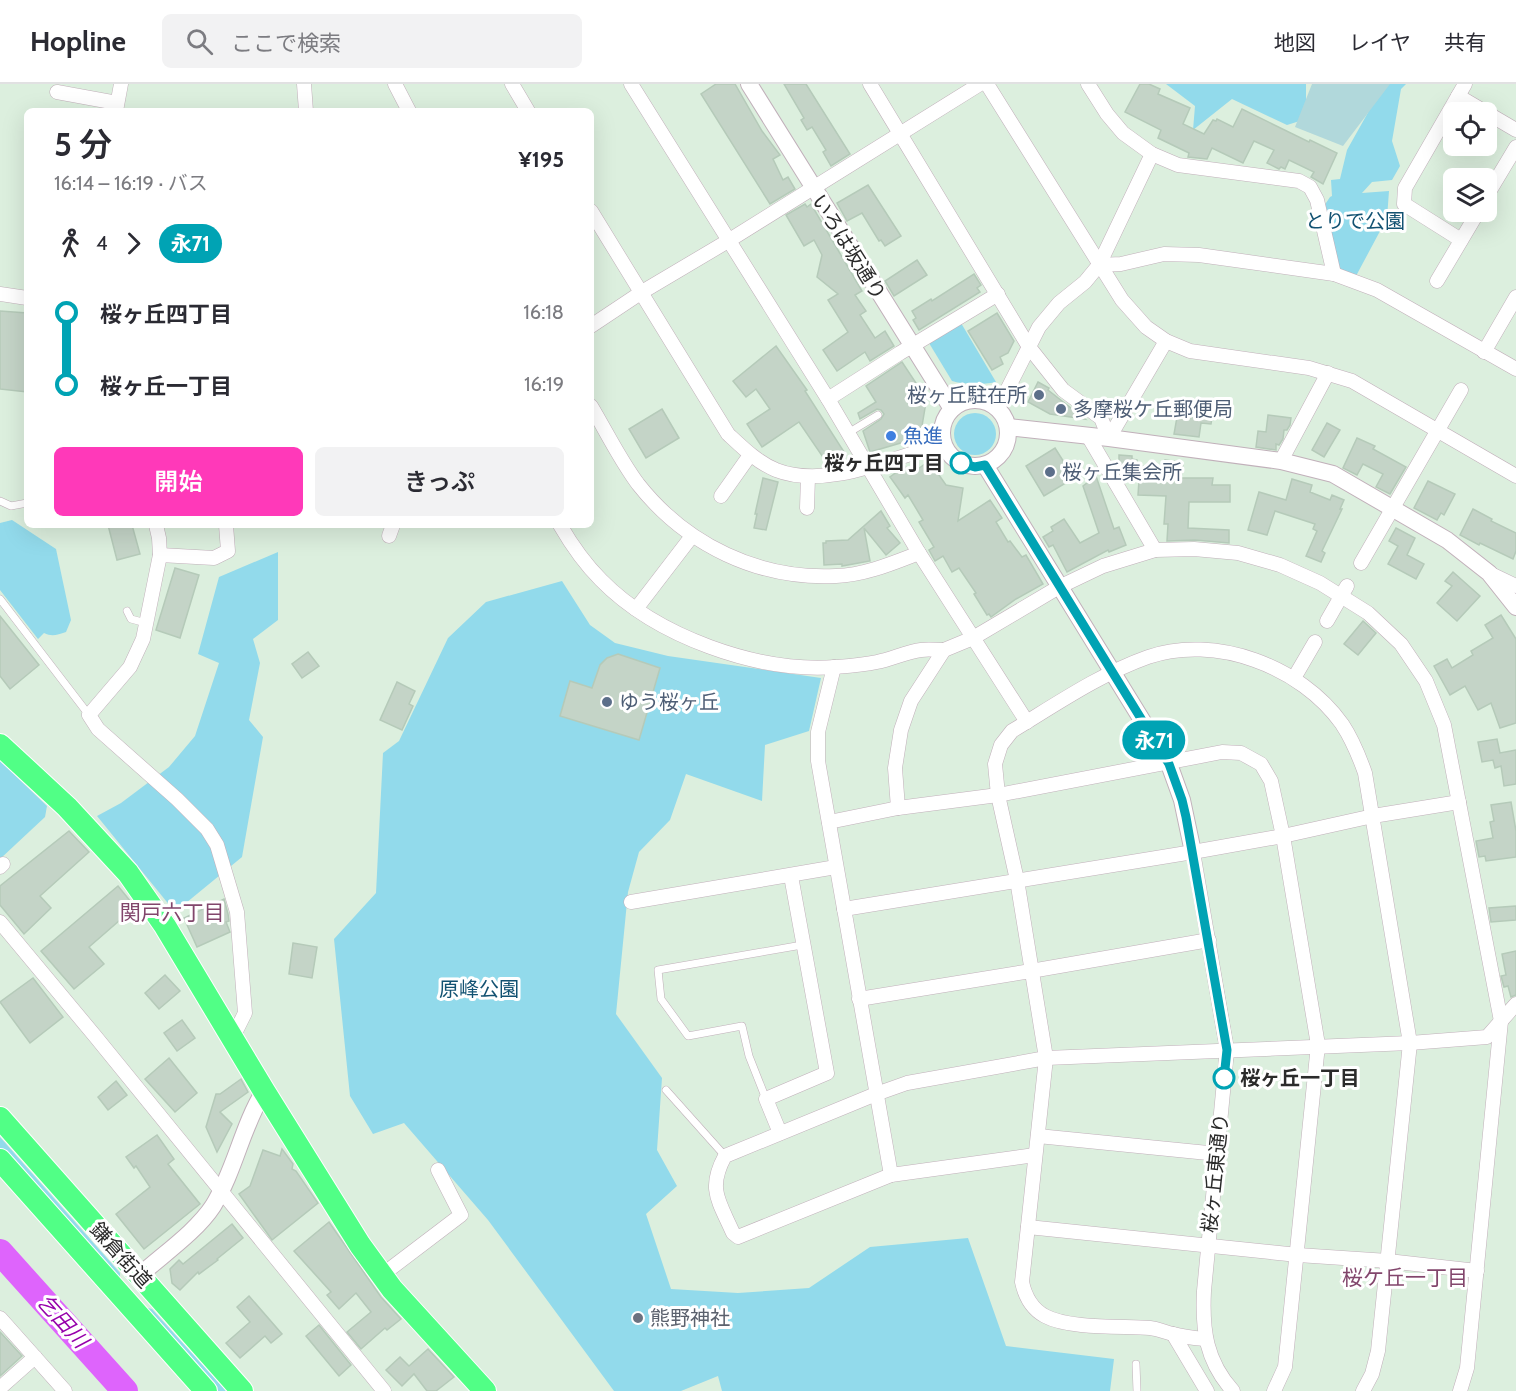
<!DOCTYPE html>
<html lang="ja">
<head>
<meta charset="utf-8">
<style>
	:root { --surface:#fff; --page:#f2f2f3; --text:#2b2b33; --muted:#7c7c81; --line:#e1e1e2; --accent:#ff39b9 }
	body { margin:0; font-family:Cabin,"Noto Sans JP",sans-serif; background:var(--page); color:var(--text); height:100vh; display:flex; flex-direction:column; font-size:22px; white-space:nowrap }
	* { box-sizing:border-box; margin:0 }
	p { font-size:20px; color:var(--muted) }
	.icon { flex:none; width:33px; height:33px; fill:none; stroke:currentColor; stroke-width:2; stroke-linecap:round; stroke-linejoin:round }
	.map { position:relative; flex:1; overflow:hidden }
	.details { position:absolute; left:24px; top:24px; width:570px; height:420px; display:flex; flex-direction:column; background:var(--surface); border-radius:9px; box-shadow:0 6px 24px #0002 }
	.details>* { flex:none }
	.badge { padding:0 12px; border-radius:20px; font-size:21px; line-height:39px }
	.tools { position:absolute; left:1443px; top:18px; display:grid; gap:12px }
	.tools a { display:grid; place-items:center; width:54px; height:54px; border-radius:9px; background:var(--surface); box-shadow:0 6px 24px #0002; font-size:30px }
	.map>.badge { position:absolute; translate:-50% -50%; box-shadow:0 0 0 3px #fff }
	.legs { display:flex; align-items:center; gap:9px; height:66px; padding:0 30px; font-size:20px }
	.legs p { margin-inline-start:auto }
	.overview { display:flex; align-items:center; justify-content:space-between; height:102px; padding:0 30px }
	h1 { font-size:33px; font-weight:600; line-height:45px }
	.primary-button { display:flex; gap:12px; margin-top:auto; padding:12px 30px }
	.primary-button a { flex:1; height:69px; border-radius:9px; background:var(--accent); color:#fff; font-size:24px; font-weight:600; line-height:69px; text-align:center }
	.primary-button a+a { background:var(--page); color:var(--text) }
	ul { padding:0 30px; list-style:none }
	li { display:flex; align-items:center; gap:21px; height:72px; font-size:22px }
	li i { display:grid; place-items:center; width:9px; height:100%; margin:0 8px; background:currentColor }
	li i::after { content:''; width:15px; height:15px; margin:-8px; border:4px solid; border-radius:50%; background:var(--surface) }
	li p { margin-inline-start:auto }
	li:first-child i { background:linear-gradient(#0000 50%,currentColor 0) }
	li:last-child i { background:linear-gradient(currentColor 50%,#0000 0) }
	header { display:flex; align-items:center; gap:36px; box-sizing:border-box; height:84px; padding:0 30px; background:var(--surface); border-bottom:2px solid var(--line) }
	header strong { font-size:28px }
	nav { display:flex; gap:33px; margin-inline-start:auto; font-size:21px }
	.search { width:420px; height:54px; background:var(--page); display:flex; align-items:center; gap:15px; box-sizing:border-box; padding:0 21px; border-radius:9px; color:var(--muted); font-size:22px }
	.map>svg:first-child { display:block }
	.green { fill:#92daeb }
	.cemetery { fill:#b1d8db }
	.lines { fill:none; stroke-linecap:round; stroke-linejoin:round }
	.river { stroke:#de64fc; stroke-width:26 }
	.building { fill:#c4d4c7; stroke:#b5cab9; stroke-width:1.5 }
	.service-casing { stroke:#c1b0ba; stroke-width:8 }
	.minor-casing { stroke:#c1b0ba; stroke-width:15 }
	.tertiary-casing { stroke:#c1b0ba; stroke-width:18 }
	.primary-casing { stroke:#fff; stroke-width:24 }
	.service { stroke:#fff; stroke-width:7 }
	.minor { stroke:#fff; stroke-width:14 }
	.tertiary { stroke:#fff; stroke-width:16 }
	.primary { stroke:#51ff86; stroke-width:22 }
	.line-1-casing { stroke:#fff; stroke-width:14 }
	.line-1 { stroke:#00a3b4; stroke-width:9 }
	.service-dot { fill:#5c6f8a; stroke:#fff; stroke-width:2 }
	.shop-dot { fill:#3f7fe0; stroke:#fff; stroke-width:2 }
	.stop-1-dot { fill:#fff; stroke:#00a3b4; stroke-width:3 }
	.worship-dot { fill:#6b7280; stroke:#fff; stroke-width:2 }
	.labels { text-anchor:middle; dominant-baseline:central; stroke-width:6; stroke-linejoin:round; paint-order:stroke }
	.park-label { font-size:20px; fill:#125272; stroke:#fff }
	.street-label { font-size:20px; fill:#2b2b2b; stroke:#fff }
	.service-label { font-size:20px; fill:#4e5e75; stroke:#fff; text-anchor:start }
	.shop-label { font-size:20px; fill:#366cbe; stroke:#fff; text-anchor:start }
	.stop-label { font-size:20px; font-weight:bold; fill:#2b2b2b; stroke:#fff; text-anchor:end }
	.worship-label { font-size:20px; fill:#5b616d; stroke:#fff; text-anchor:start }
	.neighbourhood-label { font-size:21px; fill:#82466c; stroke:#fff }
	.water-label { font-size:21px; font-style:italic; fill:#9600ab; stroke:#fff }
</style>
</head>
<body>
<header>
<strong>Hopline</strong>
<div class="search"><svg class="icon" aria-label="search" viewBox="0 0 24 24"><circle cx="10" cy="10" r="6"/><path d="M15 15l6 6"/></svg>ここで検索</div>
<nav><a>地図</a><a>レイヤ</a><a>共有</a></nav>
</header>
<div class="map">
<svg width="1516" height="1307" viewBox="0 0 1516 1307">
	<rect width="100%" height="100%" fill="#dcefde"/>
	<g class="green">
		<polygon points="1166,0 1306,0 1306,35 1287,41 1232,15 1193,46 1195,22"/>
		<polygon points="1388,0 1406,0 1401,5 1392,57 1400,82 1392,96 1372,98 1362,109 1389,107 1387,134 1356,192 1339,184 1324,122 1330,113 1332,112 1331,96 1340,95 1347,66 1375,16"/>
		<path d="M961 239 996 298C987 301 960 300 952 297L929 259Z"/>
		<circle cx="975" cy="350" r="21"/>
		<path d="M12 436 56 465 71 536 66 548C57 551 52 553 44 549L38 555 0 506V439Z"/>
		<polygon points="278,468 278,536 253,555 260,579 249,636 263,653 242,773 175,828 97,732 121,719 169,683 195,652 219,579 198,570 219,493"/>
		<polygon points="562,497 590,541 615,559 668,572 821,594 809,647 765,661 762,717 686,690 670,736 639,768 628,808 616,930 662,994 657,1066 677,1102 646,1130 671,1205 738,1209 809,1204 870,1163 968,1154 1006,1262 1114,1275 1110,1307 722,1307 718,1292 681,1307 614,1307 488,1136 404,1039 373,1050 350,1012 334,855 376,809 383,669 399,657 448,554 486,518"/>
		<polygon points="0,677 47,722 45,733 0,775"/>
		<polygon points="0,1053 120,1189 120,1193 115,1193 0,1064"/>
		<polygon points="148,1224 152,1225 226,1307 215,1307 147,1228"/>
	</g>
	<polygon class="cemetery" points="1312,0 1390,0 1343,62 1295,43"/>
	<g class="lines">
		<polyline class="river" points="0,1168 125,1307"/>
	</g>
	<g class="building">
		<polygon points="716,0 735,0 762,47 780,71 773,75 783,96 788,93 795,105 770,120 701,10"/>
		<polygon points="784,0 806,0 850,70 831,82 823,68 826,66 812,43 807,46 801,36 804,34"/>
		<polygon points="1140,0 1149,0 1160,5 1158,10 1190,24 1183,40 1204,50 1213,36 1216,37 1217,35 1233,43 1242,25 1309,58 1310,56 1337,69 1323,100 1311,93 1314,88 1289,76 1285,85 1281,83 1279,85 1267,79 1274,66 1254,57 1243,79 1212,64 1207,75 1188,73 1189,69 1158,54 1161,46 1125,28"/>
		<polygon points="868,101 901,152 885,162 881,156 879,157 862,129 847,137 837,119"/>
		<polygon points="805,120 807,123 811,120 862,207 855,211 866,227 860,231 875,254 885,247 894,262 870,277 865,268 837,287 823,266 848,248 828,216 838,210 817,193 822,171 814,156 804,162 786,131"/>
		<polygon points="917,176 927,191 894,212 885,197"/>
		<polygon points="974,190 981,201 977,204 980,208 919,246 913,236 916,234 912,227 931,215 932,217"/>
		<polygon points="0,227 27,229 27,308 0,305"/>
		<polygon points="997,229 1014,257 1008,269 1000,273 1003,280 992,286 968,247"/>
		<polygon points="776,262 807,306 805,307 846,371 829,382 799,338 762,363 747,340 770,325 756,305 746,313 733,297"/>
		<polygon points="902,278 922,308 926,318 922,342 915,351 904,358 870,368 863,347 881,335 884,330 881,326 877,325 860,335 858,329 876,318 866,302"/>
		<polygon points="1038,298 1049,304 1048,306 1085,335 1050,330 1028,318"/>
		<polygon points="1180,316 1214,322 1211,340 1201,339 1199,353 1174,350"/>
		<polygon points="662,325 679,354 646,374 629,345"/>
		<polygon points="1268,331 1291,334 1290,341 1287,346 1284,346 1283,355 1279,361 1276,360 1276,366 1256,363 1258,347 1266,348"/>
		<polygon points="1327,339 1340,346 1324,373 1312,366"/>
		<polygon points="1357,354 1375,362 1373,365 1406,383 1390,410 1376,403 1383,390 1363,380 1357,391 1343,384"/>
		<polygon points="1055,364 1074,394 1044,412 1026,382"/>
		<polygon points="1119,371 1132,372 1132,375 1137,376 1136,388 1119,387"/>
		<polygon points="1165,376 1179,378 1179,380 1183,380 1181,394 1213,394 1212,401 1230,401 1230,418 1189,418 1188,444 1229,446 1229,459 1195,456 1167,457 1168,440 1164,440 1166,412 1138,411 1140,382 1164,384"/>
		<polygon points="929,377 946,401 963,404 958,437 990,416 1002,434 996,438 1008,458 1010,457 1022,473 1026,471 1043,500 1016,515 991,533 989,530 987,531 974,510 976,509 959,484 952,488 943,472 935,477 929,466 934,463 919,438 923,436 908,411 905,414 890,393 905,382 911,390"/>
		<polygon points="1096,392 1114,445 1119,443 1126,461 1109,468 1108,466 1067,488 1053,461 1049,463 1043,453 1053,447 1051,443 1064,435 1080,459 1099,449 1083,402"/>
		<polygon points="763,394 778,398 766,446 754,444 757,430 755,430"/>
		<polygon points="1292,395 1312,401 1310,408 1330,416 1332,411 1344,416 1340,425 1342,425 1322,467 1325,469 1321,478 1306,472 1317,447 1313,445 1315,440 1275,427 1267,451 1248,446 1259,408 1286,416"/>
		<polygon points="1428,397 1455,410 1444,431 1441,429 1437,436 1414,424"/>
		<polygon points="1473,425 1492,435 1491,437 1516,449 1516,467 1513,475 1480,459 1479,461 1460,451"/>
		<polygon points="881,427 890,442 887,444 900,459 886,471 864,444 870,477 842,482 842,480 824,481 823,459 826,459 826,457 848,456"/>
		<polygon points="108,441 132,441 140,470 117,476"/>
		<polygon points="1396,444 1415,454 1407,471 1424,480 1416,495 1388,480 1398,462 1389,457"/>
		<polygon points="175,484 199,491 180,554 156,546"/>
		<polygon points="1453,488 1480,512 1457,537 1437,519 1452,502 1445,497"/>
		<polygon points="1501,531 1516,555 1516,639 1500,644 1491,619 1478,626 1465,602 1450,611 1434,582 1447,575 1452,584 1473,571 1471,567 1493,554 1485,541"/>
		<polygon points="0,532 39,581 10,605 0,592"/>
		<polygon points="1363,537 1376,549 1358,571 1344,560"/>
		<polygon points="308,568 319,582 302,594 292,580"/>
		<polygon points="618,570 660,584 639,656 560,632 570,597 592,604 600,581 607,574"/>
		<polygon points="397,598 415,607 409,620 413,622 402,646 380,636"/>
		<polygon points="1497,655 1500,669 1516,666 1516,700 1504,702 1501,682 1495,684 1493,676 1482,678 1478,658"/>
		<polygon points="1511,718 1516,747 1516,773 1486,777 1485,772 1479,773 1476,757 1493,754 1490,738 1494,737 1491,721"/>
		<polygon points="69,747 89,768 40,812 51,824 24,850 0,821 0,802"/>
		<polygon points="118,802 135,823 89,863 104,880 74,905 41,867"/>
		<polygon points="224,815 228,830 229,837 226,838 230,848 197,863 184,834"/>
		<polygon points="1516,822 1516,836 1491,838 1489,824"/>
		<polygon points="293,859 317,863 312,894 289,890"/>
		<polygon points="1516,867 1516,911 1511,913 1508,902 1504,903 1501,892 1506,891 1502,870"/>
		<polygon points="165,891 180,907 159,925 145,909"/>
		<polygon points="33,894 63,933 30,959 0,918"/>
		<polygon points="182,936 195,954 177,967 164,949"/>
		<polygon points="169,974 197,1009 175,1028 145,995"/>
		<polygon points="241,995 248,1008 220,1028 232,1040 217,1068 206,1043 216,1010 220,1010"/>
		<polygon points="116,997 127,1011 108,1026 98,1013"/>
		<polygon points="157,1051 174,1075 168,1080 200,1120 144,1165 116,1130 150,1103 136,1082 134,1084 126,1073"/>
		<polygon points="282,1065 293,1080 292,1085 296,1087 318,1119 272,1156 239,1110 250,1102 263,1066 280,1072"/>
		<polygon points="329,1138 381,1213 401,1235 387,1246 385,1244 361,1265 347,1248 371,1228 356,1209 339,1225 327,1211 331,1208 294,1167"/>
		<polygon points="232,1140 243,1154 217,1175 218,1176 199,1190 198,1188 180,1206 172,1199 170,1185 179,1176 183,1180"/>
		<polygon points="249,1212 282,1250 271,1259 265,1252 240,1274 226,1259 250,1238 237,1223"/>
		<polygon points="319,1241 351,1281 339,1292 306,1252"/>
		<polygon points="0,1248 22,1272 0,1292"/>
		<polygon points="428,1265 454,1293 436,1307 427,1307 414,1290 402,1302 386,1286 400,1273 409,1282"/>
	</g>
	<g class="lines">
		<g class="service-casing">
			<g id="service">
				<polyline points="848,349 878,331"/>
				<polyline points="0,417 11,422 27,419"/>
				<polyline points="0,515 89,631"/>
				<polyline points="127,527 131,535 146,539"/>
				<polyline points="666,1006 725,1072"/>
				<polyline points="766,1015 749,972 742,942 688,952 661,915 658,886 802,861"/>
				<polyline points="1136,1280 1137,1307"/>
			</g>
		</g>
		<g class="minor-casing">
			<g id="minor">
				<polyline points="304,0 306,27"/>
				<polyline points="395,0 409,27"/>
				<polyline points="512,0 528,27"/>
				<polyline points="631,0 828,315 919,469 1027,638"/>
				<polyline points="870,0 1029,263 1063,306 1101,334 1109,354"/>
				<polyline points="987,0 1122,216 1146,243 1166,257 1190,267 1309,284 1352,297 1516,392"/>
				<polyline points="1088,0 1107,30 1123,49 1152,70 1178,81 1299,97 1310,103 1317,116 1334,190"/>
				<polyline points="57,8 117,19"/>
				<polyline points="1458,12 1516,46"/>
				<polyline points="116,27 121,0"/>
				<polyline points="1486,113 1516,63"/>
				<path d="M591 127 728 350C743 364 757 378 776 386 827 406 894 373 943 360"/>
				<polyline points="1461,156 1404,120 1405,104 1465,0"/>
				<polyline points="1099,181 1121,180 1164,170 1199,171 1334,190 1377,206 1516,285"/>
				<polyline points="1437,197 1478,128"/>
				<polyline points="0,210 27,214"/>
				<polyline points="591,242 642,208 728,157 980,0"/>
				<polyline points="1484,268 1516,213"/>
				<polyline points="828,315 900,269 998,210"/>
				<path d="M591 322C606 347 620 376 638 400 686 461 759 496 836 492 865 491 893 479 919 469"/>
				<polyline points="998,324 1039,243 1059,219 1085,198 1099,181 1152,70"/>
				<polyline points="1088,352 1155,466"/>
				<polyline points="1109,354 1166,257"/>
				<polyline points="1281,377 1328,289"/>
				<polyline points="721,412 750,371"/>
				<polyline points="807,424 808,393"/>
				<polyline points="156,441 159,454 160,471 143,555 130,583 89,631 98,645 177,715 207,745 217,761 237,828 245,929 232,955"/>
				<path d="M560 441C571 460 585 480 601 496 656 552 757 589 836 583 849 582 863 581 877 578 892 575 906 568 921 566 928 565 936 566 944 566"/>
				<polyline points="389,452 393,441"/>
				<polyline points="160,471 214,474 228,467 226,441"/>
				<polyline points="1361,479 1461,306"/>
				<polyline points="1491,490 1516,502"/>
				<polyline points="636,525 692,452"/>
				<polyline points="1327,537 1347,502"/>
				<polyline points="834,583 818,648 818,677 891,1091"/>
				<polyline points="1294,594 1315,558"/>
				<polyline points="898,724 895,684 901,646 911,617 944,566 973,554 1059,503 1103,482 1155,466 1194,465 1238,469 1280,481 1320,499 1368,529 1401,560 1426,597 1444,641 1501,937 1467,1284 1460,1307"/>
				<polyline points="829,738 898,724 998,711 1222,668 1241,669 1261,680 1271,697 1283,752 1318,961 1285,1283 1274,1307"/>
				<path d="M1193 768 1227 966 1204 1207C1202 1246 1206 1277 1233 1307"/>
				<polyline points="0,783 3,780"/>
				<polyline points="631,818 836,783"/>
				<polyline points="844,825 1193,768 1283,752 1373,732 1459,718"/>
				<polyline points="0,838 95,952 384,1307"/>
				<polyline points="859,915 1031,887 1209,856"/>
				<polyline points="780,1049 766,1015 827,989 791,792"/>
				<polyline points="1038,1052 1218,1070"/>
				<path d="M1035 1071 891 1091 738 1153 733 1149C719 1117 707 1105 725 1072L876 1010 907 999 1046 974 1410 959 1487 953 1516 920"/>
				<polyline points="1028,1143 1298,1171 1388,1177 1477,1187"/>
				<polyline points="382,1191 461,1131 438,1086"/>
				<polyline points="0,1234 65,1307"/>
				<polyline points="1173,1250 1207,1307"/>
				<path d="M1205 1255C1194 1254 1183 1253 1173 1250 1165 1248 1158 1245 1150 1244 1122 1242 1069 1245 1045 1232 1032 1225 1025 1212 1022 1198L1046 974 1017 796 998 711 995 680 1001 661 1012 647C1055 621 1100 590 1148 573 1215 550 1301 582 1342 640 1352 655 1359 672 1365 689L1410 959 1378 1267 1372 1290 1363 1307"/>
				<polyline points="0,1304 35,1273"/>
			</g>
		</g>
		<g class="tertiary-casing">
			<g id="tertiary">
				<polyline points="749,0 952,325"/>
				<circle cx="975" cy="349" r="33"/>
				<polyline points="1008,343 1109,354 1281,377 1333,390 1447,456 1489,489 1516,523"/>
				<polyline points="985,381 1169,680 1182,716 1193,768"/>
				<path d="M139 1192C162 1171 196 1148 213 1122 235 1086 242 1043 264 1007"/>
			</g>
		</g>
		<g class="primary-casing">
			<g id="primary">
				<polyline points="0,661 67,723 128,789 165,842 264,1007 360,1161 392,1205 485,1307"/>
				<polyline points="0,1034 242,1307"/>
				<polyline points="0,1076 206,1307"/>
			</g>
		</g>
		<use href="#service" class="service"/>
		<use href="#minor" class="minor"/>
		<use href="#tertiary" class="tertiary"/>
		<use href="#primary" class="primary"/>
	</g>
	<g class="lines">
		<g class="line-1-casing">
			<polyline id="line-1" points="961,379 975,383 985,381 1169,680 1182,716 1186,733 1227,966 1224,994"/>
		</g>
		<use href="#line-1" class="line-1"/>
	</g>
	<g class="service-dot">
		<circle cx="1039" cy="311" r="6"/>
		<circle cx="1061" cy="325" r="6"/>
		<circle cx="1050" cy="388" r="6"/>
		<circle cx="607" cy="618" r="6"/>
	</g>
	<circle class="shop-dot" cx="891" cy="352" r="6"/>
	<g class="stop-1-dot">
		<circle cx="961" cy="379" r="10"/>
		<circle cx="1224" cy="994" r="10"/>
	</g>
	<circle class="worship-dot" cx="638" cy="1234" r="6"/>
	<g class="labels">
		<g class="park-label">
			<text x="1355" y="137">とりで公園</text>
			<text x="479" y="905">原峰公園</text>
		</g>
		<g class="street-label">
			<text transform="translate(849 163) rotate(58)">いろは坂通り</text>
			<text transform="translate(1215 1089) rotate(-84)">桜ヶ丘東通り</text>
			<text transform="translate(121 1171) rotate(48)">鎌倉街道</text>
		</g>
		<g class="service-label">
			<text x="1027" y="311" text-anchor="end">桜ヶ丘駐在所</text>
			<text x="1073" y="325">多摩桜ケ丘郵便局</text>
			<text x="1062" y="388">桜ヶ丘集会所</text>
			<text x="619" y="618">ゆう桜ヶ丘</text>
		</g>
		<g class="shop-label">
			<text x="903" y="352">魚進</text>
		</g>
		<g class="stop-label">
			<text x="944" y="379">桜ヶ丘四丁目</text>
			<text x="1240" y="994" text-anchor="start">桜ヶ丘一丁目</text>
		</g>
		<g class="worship-label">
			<text x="650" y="1234">熊野神社</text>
		</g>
		<g class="neighbourhood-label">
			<text x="172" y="828">関戸六丁目</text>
			<text x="1405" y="1193">桜ケ丘一丁目</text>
		</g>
		<g class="water-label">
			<text transform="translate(63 1237) rotate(48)">乞田川</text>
		</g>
	</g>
</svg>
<div class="tools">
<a><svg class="icon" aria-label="locate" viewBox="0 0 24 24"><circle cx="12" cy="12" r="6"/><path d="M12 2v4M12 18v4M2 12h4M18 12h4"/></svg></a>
<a><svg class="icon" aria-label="layers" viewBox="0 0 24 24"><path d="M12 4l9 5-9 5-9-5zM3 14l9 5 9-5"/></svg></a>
</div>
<b class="badge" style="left:1154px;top:656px;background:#00a3b4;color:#fff">永71</b>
<section class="details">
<div class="overview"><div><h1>5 分</h1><p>16:14 – 16:19 · バス</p></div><b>¥195</b></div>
<div class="legs"><svg class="icon" aria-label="walk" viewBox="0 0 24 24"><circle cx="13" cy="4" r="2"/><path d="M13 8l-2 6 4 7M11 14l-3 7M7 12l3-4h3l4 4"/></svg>4<svg class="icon" aria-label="forward" viewBox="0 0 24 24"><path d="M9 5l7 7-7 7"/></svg><b class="badge" style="background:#00a3b4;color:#fff">永71</b></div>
<ul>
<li><i style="color:#00a3b4"></i><b>桜ヶ丘四丁目</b><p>16:18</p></li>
<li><i style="color:#00a3b4"></i><b>桜ヶ丘一丁目</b><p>16:19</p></li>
</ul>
<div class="primary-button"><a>開始</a><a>きっぷ</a></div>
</section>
</div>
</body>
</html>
